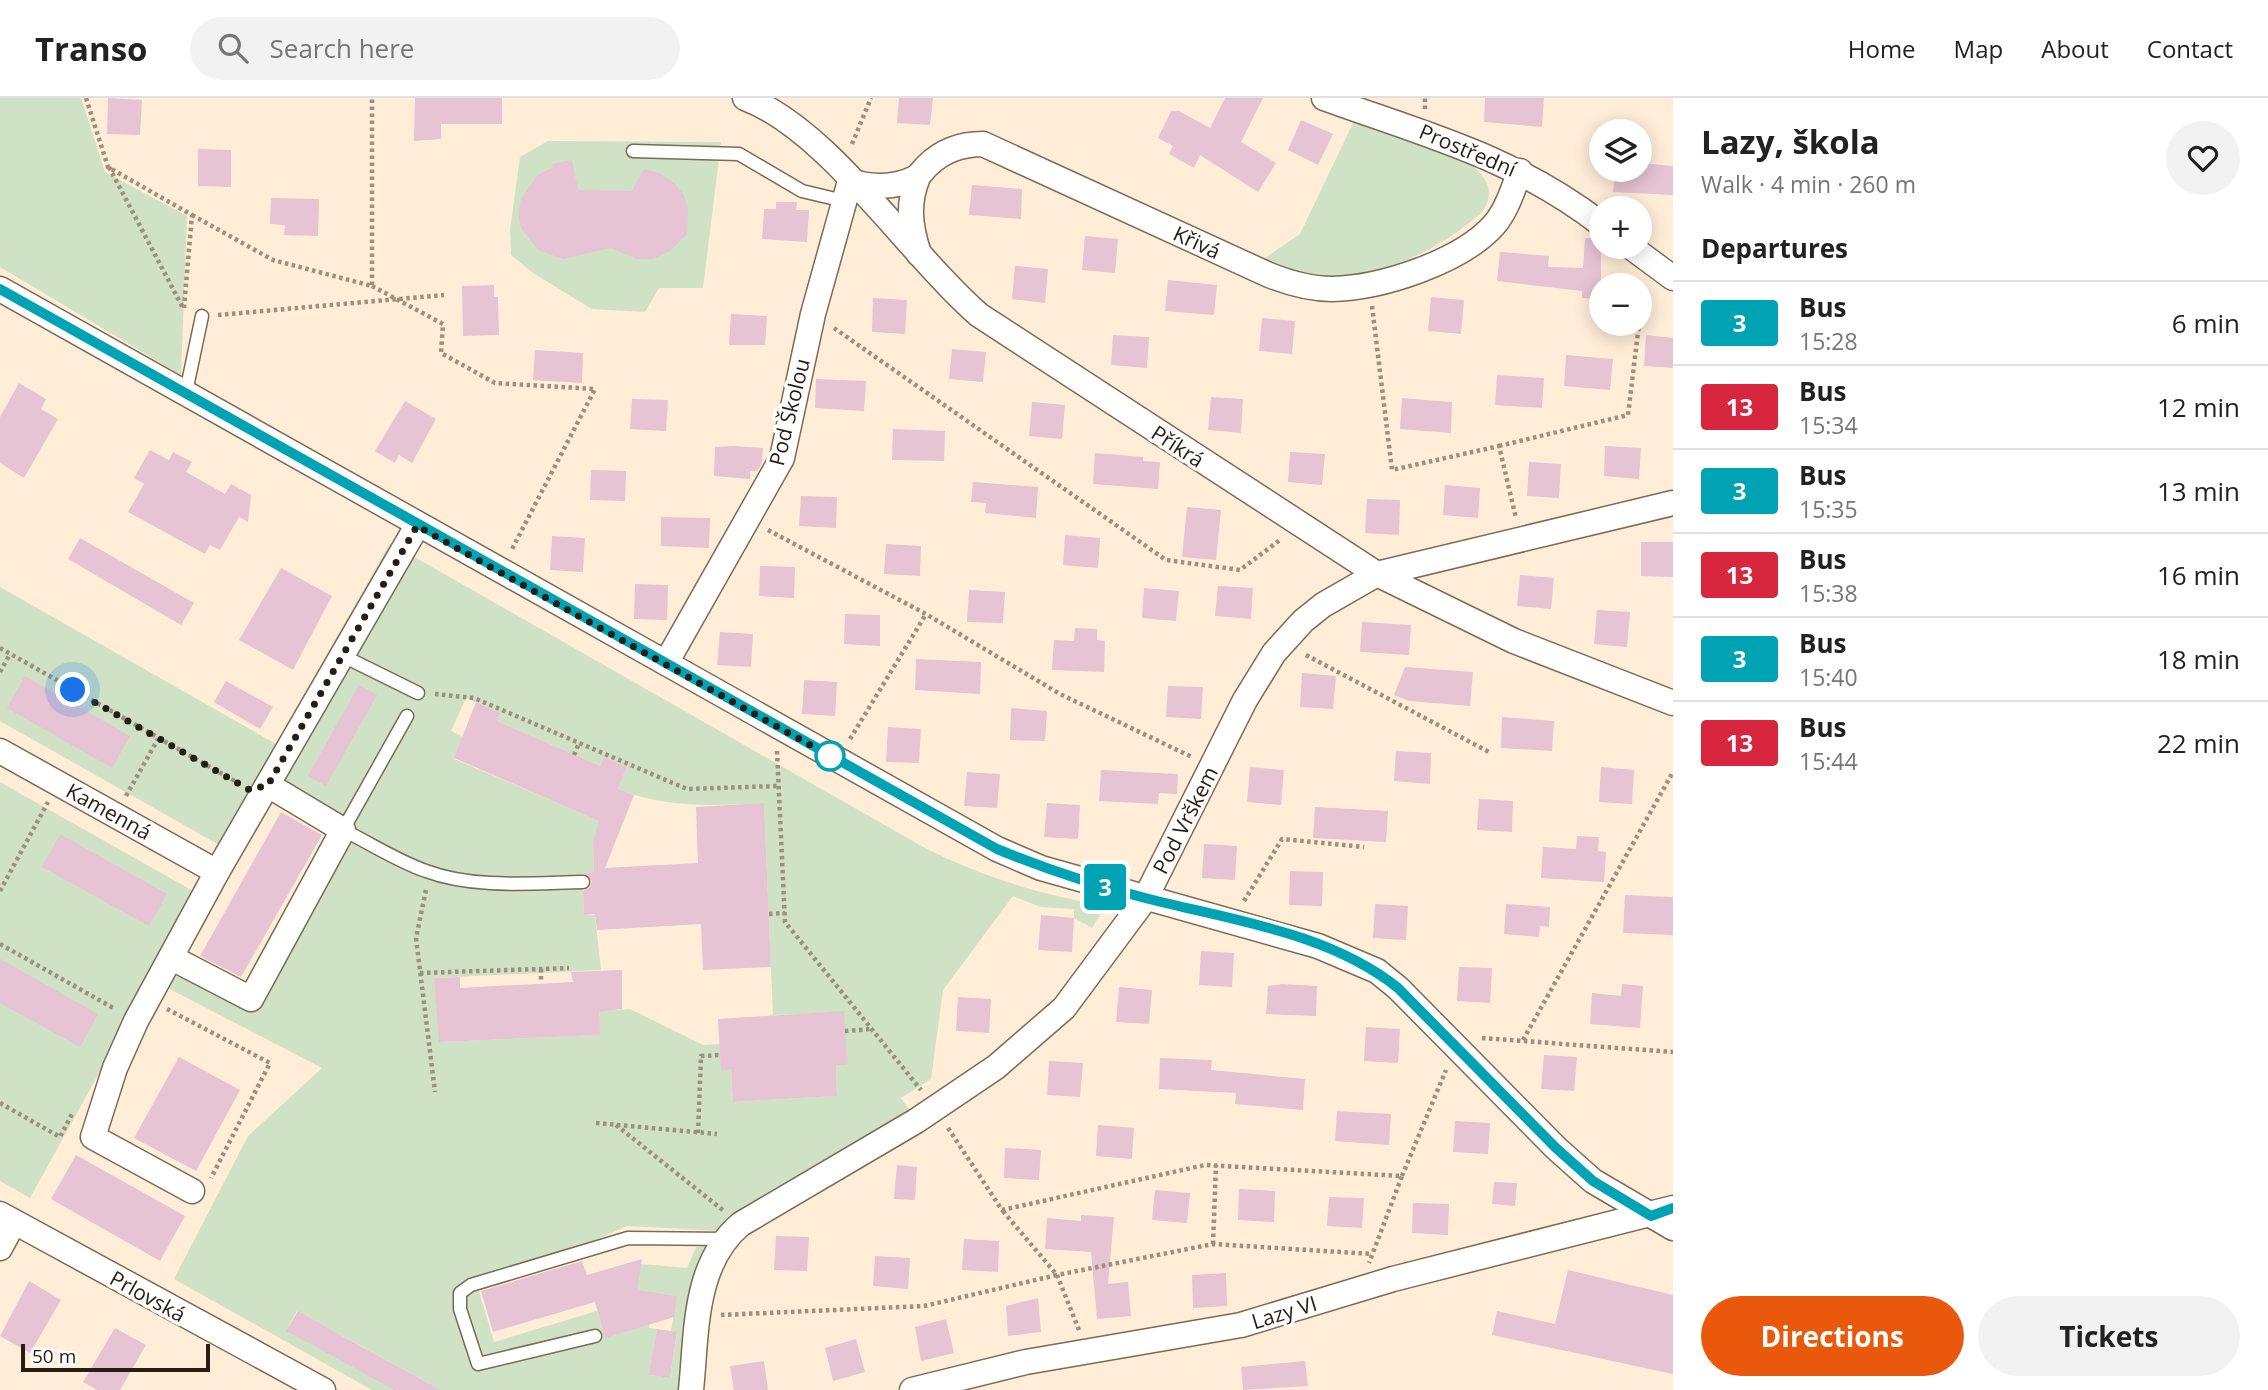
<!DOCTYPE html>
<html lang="en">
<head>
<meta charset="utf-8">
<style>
	:root { --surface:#fff; --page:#f2f2f2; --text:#222; --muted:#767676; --line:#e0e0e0; --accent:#ea580c }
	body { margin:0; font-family:"Open Sans",sans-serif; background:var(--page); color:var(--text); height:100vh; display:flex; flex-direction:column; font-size:26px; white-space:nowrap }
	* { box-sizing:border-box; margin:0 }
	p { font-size:23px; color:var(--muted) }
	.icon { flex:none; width:38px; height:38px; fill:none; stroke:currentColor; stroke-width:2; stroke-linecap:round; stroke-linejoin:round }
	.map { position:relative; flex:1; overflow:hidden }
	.side { display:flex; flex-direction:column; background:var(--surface); width:595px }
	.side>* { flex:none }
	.badge { padding:0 14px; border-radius:5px; font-size:24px; line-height:46px }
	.controls { position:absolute; left:1589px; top:21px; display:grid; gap:14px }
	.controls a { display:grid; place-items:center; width:63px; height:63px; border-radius:50%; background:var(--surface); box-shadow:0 4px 18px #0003; font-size:35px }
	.scale { position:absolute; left:21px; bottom:18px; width:189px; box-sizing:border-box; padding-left:7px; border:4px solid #261e14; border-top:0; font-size:19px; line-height:24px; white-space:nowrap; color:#261e14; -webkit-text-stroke:5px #fff; paint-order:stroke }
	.you { position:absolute; width:35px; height:35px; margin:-18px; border:5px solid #fff; border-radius:50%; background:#1a73e8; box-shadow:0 0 0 10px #1a73e833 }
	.map>.badge { position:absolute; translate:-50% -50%; box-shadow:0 0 0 4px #fff }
	h2 { padding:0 28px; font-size:26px; line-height:63px }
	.round { display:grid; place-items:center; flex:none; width:74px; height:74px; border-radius:37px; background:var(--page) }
	.head { display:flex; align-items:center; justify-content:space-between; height:119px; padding:0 28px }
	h1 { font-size:33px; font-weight:700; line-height:52px }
	.primary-button { display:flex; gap:14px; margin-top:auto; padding:14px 28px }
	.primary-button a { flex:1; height:80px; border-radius:42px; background:var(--accent); color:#fff; font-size:28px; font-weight:700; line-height:80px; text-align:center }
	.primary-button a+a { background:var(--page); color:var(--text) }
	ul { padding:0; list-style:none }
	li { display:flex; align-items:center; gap:21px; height:84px; padding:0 28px; border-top:2px solid var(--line) }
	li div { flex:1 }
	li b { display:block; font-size:26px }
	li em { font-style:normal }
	li .badge { min-width:77px; font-weight:700; text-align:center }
	header { display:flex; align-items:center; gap:42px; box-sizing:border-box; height:98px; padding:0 35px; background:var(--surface); border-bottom:2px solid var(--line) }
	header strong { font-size:33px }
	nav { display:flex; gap:38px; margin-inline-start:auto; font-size:24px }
	.search { width:490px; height:63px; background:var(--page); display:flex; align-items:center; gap:18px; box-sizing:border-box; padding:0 24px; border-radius:38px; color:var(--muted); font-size:26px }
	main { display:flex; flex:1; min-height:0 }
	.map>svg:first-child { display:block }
	.green { fill:#cfe2c5; fill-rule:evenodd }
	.building { fill:#e6c4d4 }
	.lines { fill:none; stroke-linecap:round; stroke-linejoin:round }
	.lane-casing { stroke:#7c6a52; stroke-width:15 }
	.street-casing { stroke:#7c6a52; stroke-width:27 }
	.path { stroke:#9e9080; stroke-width:4.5; stroke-dasharray:3.5 3.5; stroke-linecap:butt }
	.lane { stroke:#fff; stroke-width:12 }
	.street { stroke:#fff; stroke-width:24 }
	.line-casing { stroke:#fff; stroke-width:16 }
	.line { stroke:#00a3b4; stroke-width:10 }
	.walk { stroke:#261e14; stroke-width:7; stroke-dasharray:0 12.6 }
	.stop-dot { fill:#fff; stroke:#00a3b4; stroke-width:3.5 }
	.labels { text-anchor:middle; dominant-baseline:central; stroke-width:7; stroke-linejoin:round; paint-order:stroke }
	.street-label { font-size:21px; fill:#261e14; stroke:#fff }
</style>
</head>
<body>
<header>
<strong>Transo</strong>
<div class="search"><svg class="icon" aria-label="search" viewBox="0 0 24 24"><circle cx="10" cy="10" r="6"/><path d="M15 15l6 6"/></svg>Search here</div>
<nav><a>Home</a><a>Map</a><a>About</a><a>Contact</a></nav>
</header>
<main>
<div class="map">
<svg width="1673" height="1292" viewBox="0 0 1673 1292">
	<rect width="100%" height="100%" fill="#ffedd8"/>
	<g class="green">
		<polygon points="0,0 81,0 105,74 187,118 181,277 0,169"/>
		<path d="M1355 21 1460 59C1480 72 1499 88 1483 113 1440 154 1369 185 1309 177 1293 175 1278 168 1262 162L1300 136Z"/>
		<polygon points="548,43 721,44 703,190 659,190 645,214 592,211 533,175 511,157 510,132 520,59"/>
		<path d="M390 445 925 750C983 779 1041 797 1106 808L1092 830 1074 820V811L1041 809 1013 798 943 892 931 981 901 1000 911 1014 719 1133 627 1128 586 1146 522 1165 478 1190 494 1244 597 1213 605 1239 641 1166 687 1170 696 1149H707L694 1178 680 1292H441L297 1213 287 1231 395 1292H372L174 1181 248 1038 322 970 162 887 178 878 240 908 267 896 345 757 349 742 279 691 221 748 0 623V489L276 646ZM466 600 500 615 497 623 600 668 604 659 627 669 618 691C665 710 714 708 764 705L773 917 843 914 846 967H836L837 998 733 1004 731 971 721 972 720 946 703 947 630 911 599 913V937L440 944 434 880 601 872 595 817H584L582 775 594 774 593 743 602 724 454 661 463 639 451 633ZM655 1195 677 1198 671 1233 677 1235 670 1280 650 1277 657 1231 649 1230Z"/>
		<polygon points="0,684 193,793 188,814 30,1100 0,1083"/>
	</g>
	<g class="building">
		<polygon points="108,0 142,2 140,37 107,36"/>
		<polygon points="415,0 502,0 502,26 441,26 441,41 414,43"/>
		<polygon points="899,0 933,0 930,27 897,25"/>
		<polygon points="1225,0 1263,0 1241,44 1276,65 1258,94 1200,57 1194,70 1169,56 1173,48 1158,40 1171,13 1179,13 1210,30"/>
		<polygon points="1485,0 1544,0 1542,29 1484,24"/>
		<polygon points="1301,22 1333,36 1318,67 1288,52"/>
		<polygon points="198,51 231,52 231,89 198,88"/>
		<polygon points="572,62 578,92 632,93 644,71 659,75 674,85 684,97 688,111 687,136 670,153 653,161 637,161 611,150 563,161 538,152 521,130 518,115 521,101 538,77 553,69 552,66"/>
		<polygon points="1640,65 1673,68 1673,97 1613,94 1615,72 1640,72"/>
		<polygon points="972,87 1022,91 1021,121 969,117"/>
		<polygon points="271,100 319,101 318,138 284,137 285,127 270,126"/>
		<polygon points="776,104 797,104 796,112 809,112 807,144 762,141 764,111 776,111"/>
		<polygon points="1085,138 1118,141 1115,175 1082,172"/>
		<polygon points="1585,140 1601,141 1601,201 1582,200 1582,193 1497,183 1500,154 1549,158 1548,169 1583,170"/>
		<polygon points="1015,168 1048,171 1045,205 1012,201"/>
		<polygon points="1168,182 1217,187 1214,217 1165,213"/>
		<polygon points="494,187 494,199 498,199 499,237 463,238 462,188"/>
		<polygon points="1431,199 1464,202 1461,236 1428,233"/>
		<polygon points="873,200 907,202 905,236 872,234"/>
		<polygon points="731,216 767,218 765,247 729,247"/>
		<polygon points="1262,220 1295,223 1292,256 1259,253"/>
		<polygon points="1113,237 1149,239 1147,270 1111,267"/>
		<polygon points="1646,237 1673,240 1673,270 1644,268"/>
		<polygon points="952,251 986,254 983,284 949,281"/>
		<polygon points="535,252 583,255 582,285 533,282"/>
		<polygon points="1566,257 1613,261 1610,292 1564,288"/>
		<polygon points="1497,277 1544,280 1542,310 1495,307"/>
		<polygon points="816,281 866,283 864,313 815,310"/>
		<polygon points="19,285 46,301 41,311 58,321 24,380 0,365 0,319"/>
		<polygon points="1211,299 1243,301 1241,335 1208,332"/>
		<polygon points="1402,300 1452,304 1451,335 1400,331"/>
		<polygon points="632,301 668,302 666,333 630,331"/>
		<polygon points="405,303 436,321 412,365 399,357 395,365 375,353"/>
		<polygon points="1032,304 1065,307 1062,341 1029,338"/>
		<polygon points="893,331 945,333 944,363 892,362"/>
		<polygon points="734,348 763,350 762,365 757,373 750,373 750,381 714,378 715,349"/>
		<polygon points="1605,348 1641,350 1639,381 1604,378"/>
		<polygon points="150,352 169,362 173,354 192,364 186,374 225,396 231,386 251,397 248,424 239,419 220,452 210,447 205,456 128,414 144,386 134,380"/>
		<polygon points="1290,354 1325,356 1322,387 1288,384"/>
		<polygon points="1095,355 1143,359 1143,363 1160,364 1158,391 1093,386"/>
		<polygon points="1529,364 1561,366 1559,400 1527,398"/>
		<polygon points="591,372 626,373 625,403 590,402"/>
		<polygon points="973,384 1038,389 1036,420 985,415 986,405 971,404"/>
		<polygon points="1445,387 1480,390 1478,420 1443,417"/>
		<polygon points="801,398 837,399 836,430 799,428"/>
		<polygon points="1367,401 1400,402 1399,437 1365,435"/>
		<polygon points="1187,409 1221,412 1216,462 1182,459"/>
		<polygon points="661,419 710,420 709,450 661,448"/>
		<polygon points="1065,437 1100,440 1098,470 1063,467"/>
		<polygon points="552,438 585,440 583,474 550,472"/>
		<polygon points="80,440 194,505 181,527 68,461"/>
		<polygon points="1641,444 1673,444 1673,479 1641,478"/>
		<polygon points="886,446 921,448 920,478 884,476"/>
		<polygon points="760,468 795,469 794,500 759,498"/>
		<polygon points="281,470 332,498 293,572 239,542"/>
		<polygon points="1520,477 1554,480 1551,511 1517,508"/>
		<polygon points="635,486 668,487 667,522 634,521"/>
		<polygon points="1218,488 1253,490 1251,521 1215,518"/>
		<polygon points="1144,490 1179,493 1176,523 1142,520"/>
		<polygon points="969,492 1005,494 1003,525 967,524"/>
		<polygon points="1597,512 1630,514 1627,549 1594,546"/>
		<polygon points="845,516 880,517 880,548 844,546"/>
		<polygon points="1362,524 1411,527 1409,557 1360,554"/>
		<polygon points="1075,530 1097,531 1097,542 1105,543 1104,574 1052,572 1054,542 1074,543"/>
		<polygon points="720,534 753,536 751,569 717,567"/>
		<polygon points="916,561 981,564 980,596 915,592"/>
		<polygon points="1405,569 1473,574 1470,608 1409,603 1394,597"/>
		<polygon points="1302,575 1336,578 1333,611 1300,609"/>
		<polygon points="25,578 130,638 112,670 7,610"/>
		<polygon points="804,582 837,584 835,618 802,616"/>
		<polygon points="226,583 273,609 260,631 214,604"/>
		<polygon points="359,587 377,597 326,688 308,678"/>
		<polygon points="1168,588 1203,589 1201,621 1166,619"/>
		<polygon points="476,604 500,615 497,623 600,668 604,659 627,669 618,691 634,697 605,770 698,765 696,709 764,705 771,869 703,872 701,826 597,832 595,816 584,817 583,793 590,789 592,783 582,775 594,774 593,743 599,723 454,660"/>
		<polygon points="1011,610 1047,613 1045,643 1010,642"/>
		<polygon points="1502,619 1554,623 1552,653 1501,650"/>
		<polygon points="888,629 921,631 919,665 886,664"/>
		<polygon points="1396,653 1431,655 1430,686 1394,683"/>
		<polygon points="1250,669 1284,672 1281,707 1247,704"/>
		<polygon points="1601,669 1634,672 1632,706 1599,704"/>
		<polygon points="1101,672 1178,676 1177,696 1159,695 1158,706 1099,703"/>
		<polygon points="967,674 1000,676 997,710 964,708"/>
		<polygon points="1479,701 1513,703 1512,734 1477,732"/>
		<polygon points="1047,705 1080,707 1078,741 1044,739"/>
		<polygon points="1315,709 1388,713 1386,744 1313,740"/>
		<polygon points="281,714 322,737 241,879 200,858"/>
		<polygon points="60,736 167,796 149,828 42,769"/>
		<polygon points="1577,738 1599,739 1598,753 1606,754 1604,784 1541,780 1543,749 1576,751"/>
		<polygon points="1204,746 1237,748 1235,782 1202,780"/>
		<polygon points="1290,773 1323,774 1322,808 1289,807"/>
		<polygon points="1625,797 1673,799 1673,837 1623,835"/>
		<polygon points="1375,806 1408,808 1406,842 1373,840"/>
		<polygon points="1506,806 1550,809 1549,829 1540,828 1539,839 1504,836"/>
		<polygon points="1041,817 1074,820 1072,854 1038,852"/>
		<polygon points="1201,853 1234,855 1232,889 1199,887"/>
		<polygon points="0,861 98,916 80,949 0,905"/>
		<polygon points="1459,869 1492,870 1490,905 1457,903"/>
		<polygon points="622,872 622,911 599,914 600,937 439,944 434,880 460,879 460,890 573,884 571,874"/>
		<polygon points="1282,886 1317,888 1316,918 1266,916 1268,888"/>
		<polygon points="1622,886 1643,888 1640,930 1590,926 1592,895 1621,898"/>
		<polygon points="1119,889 1152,892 1149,926 1116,924"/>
		<polygon points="958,899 991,901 989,935 956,933"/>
		<polygon points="844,913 847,967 836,967 837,998 733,1004 731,971 721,973 718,921"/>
		<polygon points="1366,929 1400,931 1398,965 1364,963"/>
		<polygon points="1544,957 1577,959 1574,993 1541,991"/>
		<polygon points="179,959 240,992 196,1073 134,1040"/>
		<polygon points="1160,960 1212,962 1211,972 1305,981 1303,1012 1235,1006 1236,995 1159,991"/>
		<polygon points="1049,963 1083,965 1080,999 1047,997"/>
		<polygon points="1337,1013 1391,1016 1389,1047 1335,1043"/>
		<polygon points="1455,1023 1490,1025 1488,1056 1453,1054"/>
		<polygon points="1098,1027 1134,1030 1132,1061 1096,1058"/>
		<polygon points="1005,1050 1041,1052 1039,1082 1004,1080"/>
		<polygon points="76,1057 185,1118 160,1163 51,1101"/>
		<polygon points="897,1067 917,1069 915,1102 894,1101"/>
		<polygon points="1494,1084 1517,1085 1515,1108 1492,1106"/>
		<polygon points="1239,1091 1275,1093 1274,1124 1238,1122"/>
		<polygon points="1155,1092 1190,1095 1187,1125 1152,1122"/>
		<polygon points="1329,1099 1364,1100 1362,1130 1327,1128"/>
		<polygon points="1413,1105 1449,1106 1448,1137 1412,1135"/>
		<polygon points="1081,1117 1114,1119 1108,1186 1128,1184 1131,1218 1097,1221 1091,1154 1045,1151 1047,1120 1081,1123"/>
		<polygon points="776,1138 809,1139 807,1173 774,1172"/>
		<polygon points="964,1141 999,1143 998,1174 962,1172"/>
		<polygon points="875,1158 910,1160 908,1191 873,1188"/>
		<polygon points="642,1161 637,1192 677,1198 674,1219 605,1240 595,1204 493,1234 481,1193 582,1163 587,1177"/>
		<polygon points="1568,1172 1673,1197 1673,1276 1492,1237 1497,1213 1555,1226"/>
		<polygon points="1226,1175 1227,1208 1193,1210 1192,1177"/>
		<polygon points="29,1183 61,1202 30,1255 0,1238"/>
		<polygon points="1038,1200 1041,1234 1008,1238 1006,1208"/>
		<polygon points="298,1213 353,1244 441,1292 394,1292 320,1251 286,1233"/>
		<polygon points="946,1221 954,1255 921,1263 915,1229"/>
		<polygon points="115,1230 146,1247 120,1292 97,1292 83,1284"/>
		<polygon points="657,1231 677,1234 670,1280 649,1277"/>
		<polygon points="856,1241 865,1274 833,1283 825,1250"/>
		<polygon points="764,1263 768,1292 734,1292 730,1268"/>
		<polygon points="1305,1263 1308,1288 1243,1292 1241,1269"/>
	</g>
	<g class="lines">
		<g class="lane-casing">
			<g id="lane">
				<polyline points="633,53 739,56 802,93 844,103"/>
				<polyline points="186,294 202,218"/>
				<polyline points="343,558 418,595"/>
				<path d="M407 618 343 732C370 745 397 763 426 773 474 791 533 785 583 784"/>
				<polyline points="595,1238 478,1266 460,1211 460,1195 471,1187 628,1140 726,1141"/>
			</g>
		</g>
		<g class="street-casing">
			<g id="street">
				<path d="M745 0C828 31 909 156 979 217L1377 476 1514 543 1673 605"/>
				<path d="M1324 0C1426 37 1512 58 1601 126"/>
				<path d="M918 79C907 106 910 128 919 156"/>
				<path d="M850 83C871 90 895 90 915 80 920 77 923 72 927 68 943 52 961 46 983 46L1269 177C1289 185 1310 191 1332 191 1381 190 1461 164 1494 127 1507 112 1513 91 1520 73"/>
				<polyline points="1631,149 1673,180"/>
				<polyline points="0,191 997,751 1041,770 1318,848 1377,873 1398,890 1556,1050 1593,1083 1673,1130"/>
				<polyline points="666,565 782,360 813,216 850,83"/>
				<polyline points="0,653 217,774"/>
				<polyline points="172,860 251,901 343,732 268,687"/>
				<polyline points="192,1093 93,1039 115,970 136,923 217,774 417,428"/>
				<polyline points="0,1116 323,1292"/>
				<polyline points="0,1150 14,1124"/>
				<path d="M691 1292C697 1235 693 1166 741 1126L916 1023 996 969 1064 910 1145 801 1245 602 1274 555 1303 523 1323 507 1377 476 1673 405"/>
				<polyline points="912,1292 1026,1264 1241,1227 1393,1181 1673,1110"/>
			</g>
		</g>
		<g class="path">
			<polyline points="86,0 108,69 192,117 184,210"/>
			<polyline points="1425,11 1425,0"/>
			<polyline points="852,46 871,0"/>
			<polyline points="109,69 183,210"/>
			<polyline points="192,117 273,162 372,188 372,0"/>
			<polyline points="372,188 443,226 441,255 495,285 595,291 511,453"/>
			<polyline points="1372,208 1392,372 1499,348 1516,420"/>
			<polyline points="218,217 444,197"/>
			<polyline points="1640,218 1643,187"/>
			<polyline points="834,230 1166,462 1240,472 1280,442"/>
			<polyline points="1499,348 1628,317 1639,226"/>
			<polyline points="768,432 926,516 1060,596 1192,659"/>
			<polyline points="0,550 240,686"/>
			<polyline points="1306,557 1489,654"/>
			<polyline points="0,574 10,556"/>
			<polyline points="435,596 474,600 687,691 778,688"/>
			<polyline points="850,641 926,516"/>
			<polyline points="777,653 785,824 921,992"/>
			<polyline points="574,657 579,645"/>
			<polyline points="126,698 158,641"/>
			<polyline points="426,792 416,840 435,994"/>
			<polyline points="0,793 48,704"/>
			<polyline points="1244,803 1282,741 1364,749"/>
			<polyline points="769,816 785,815"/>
			<polyline points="0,846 115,911"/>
			<polyline points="541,871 541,885"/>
			<polyline points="420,875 569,870"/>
			<polyline points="167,911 270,965 211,1080"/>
			<polyline points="845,933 871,931"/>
			<polyline points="1482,940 1673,954"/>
			<polyline points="1523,942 1673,674"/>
			<polyline points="0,1005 60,1039 72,1016"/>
			<polyline points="596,1025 717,1036"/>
			<polyline points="616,1027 724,1113"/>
			<polyline points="948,1030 1002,1112 1205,1067 1402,1078 1369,1165"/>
			<polyline points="698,1035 701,958 720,957"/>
			<polyline points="1402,1078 1446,972"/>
			<polyline points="1213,1146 1216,1067"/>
			<polyline points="721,1217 924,1208 1057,1177 1002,1112"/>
			<polyline points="1079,1232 1057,1177 1213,1146 1372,1156"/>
		</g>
		<use href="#lane" class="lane"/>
		<use href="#street" class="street"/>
	</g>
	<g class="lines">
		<g class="line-casing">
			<path id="line" d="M0 191 997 751C1046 771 1097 788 1149 801 1232 822 1330 835 1398 890L1556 1050 1593 1083 1651 1118 1673 1110"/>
		</g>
		<use href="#line" class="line"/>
		<polyline class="walk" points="73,592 250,692 268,687 417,428 830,658"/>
	</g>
	<circle class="stop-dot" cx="830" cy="658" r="14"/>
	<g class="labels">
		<g class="street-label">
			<text transform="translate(1468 52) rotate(23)">Prostřední</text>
			<text transform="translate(1197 144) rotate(25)">Křivá</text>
			<text transform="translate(789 314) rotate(-76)">Pod Školou</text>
			<text transform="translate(1178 348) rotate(33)">Příkrá</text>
			<text transform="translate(109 713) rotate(29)">Kamenná</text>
			<text transform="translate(1185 722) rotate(-63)">Pod Vrškem</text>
			<text transform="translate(148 1198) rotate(29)">Prlovská</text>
			<text transform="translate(1284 1214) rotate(-17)">Lazy VI</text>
		</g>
	</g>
</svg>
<div class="controls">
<a><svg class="icon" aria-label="layers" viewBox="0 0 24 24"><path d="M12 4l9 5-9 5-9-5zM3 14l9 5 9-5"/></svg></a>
<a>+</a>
<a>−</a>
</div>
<div class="scale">50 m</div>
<div class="you" style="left:73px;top:592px"></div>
<b class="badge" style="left:1105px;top:789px;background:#00a3b4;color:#fff">3</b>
</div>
<section class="side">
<div class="head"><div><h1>Lazy, škola</h1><p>Walk · 4 min · 260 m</p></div><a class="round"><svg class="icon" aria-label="heart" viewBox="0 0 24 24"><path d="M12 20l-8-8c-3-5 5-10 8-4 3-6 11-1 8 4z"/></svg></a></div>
<h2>Departures</h2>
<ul>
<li><span class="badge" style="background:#00a3b4;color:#fff">3</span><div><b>Bus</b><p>15:28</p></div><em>6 min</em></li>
<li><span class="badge" style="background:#d7263d;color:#fff">13</span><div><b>Bus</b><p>15:34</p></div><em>12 min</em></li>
<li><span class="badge" style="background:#00a3b4;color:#fff">3</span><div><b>Bus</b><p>15:35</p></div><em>13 min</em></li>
<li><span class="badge" style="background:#d7263d;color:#fff">13</span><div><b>Bus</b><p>15:38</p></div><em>16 min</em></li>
<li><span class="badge" style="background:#00a3b4;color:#fff">3</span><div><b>Bus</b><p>15:40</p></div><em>18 min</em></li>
<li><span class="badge" style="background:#d7263d;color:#fff">13</span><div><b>Bus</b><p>15:44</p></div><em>22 min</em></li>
</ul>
<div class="primary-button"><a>Directions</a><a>Tickets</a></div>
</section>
</main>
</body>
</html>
